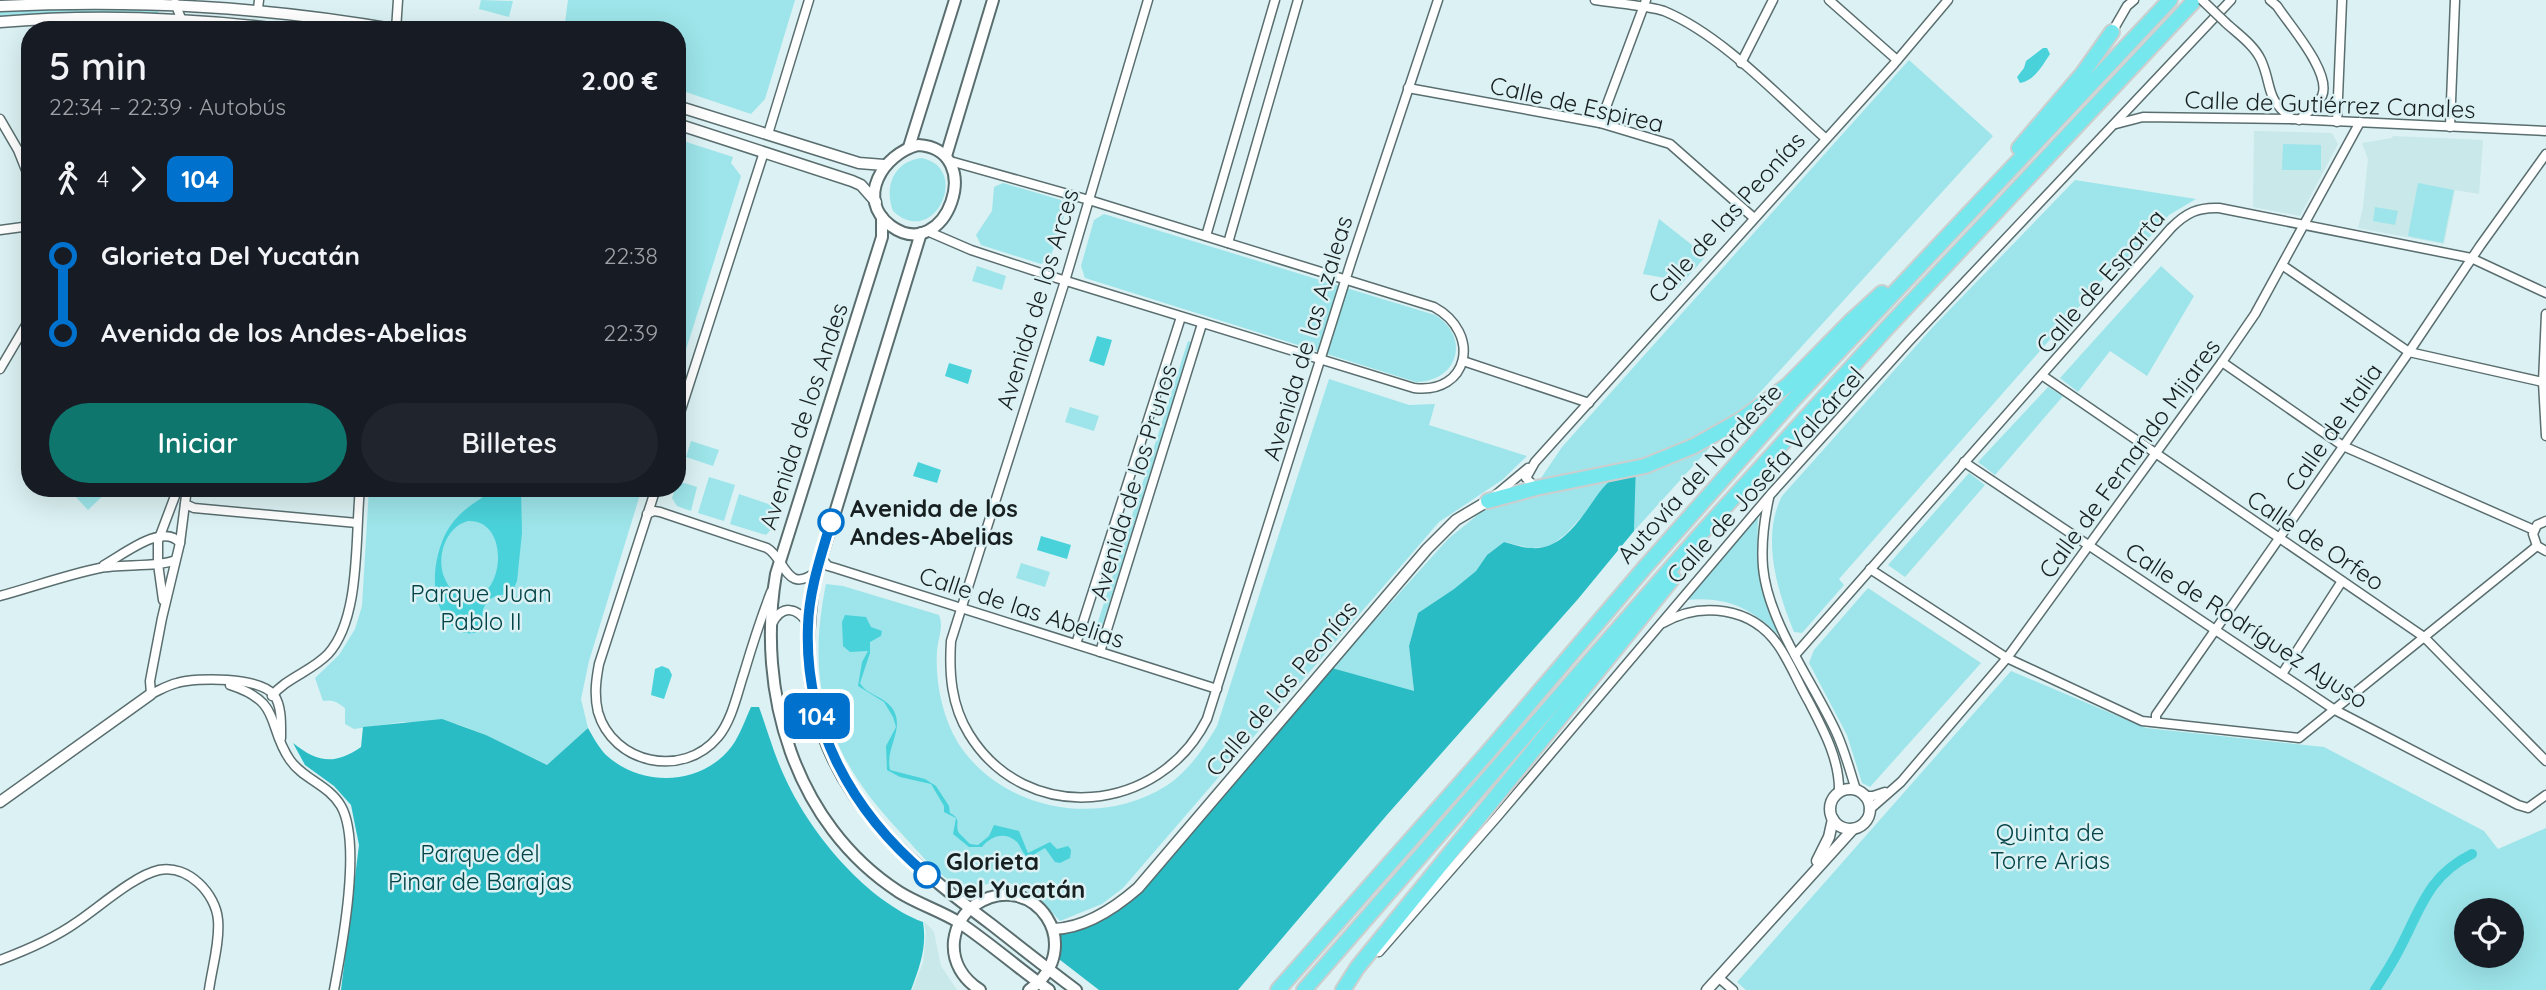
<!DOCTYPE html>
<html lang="es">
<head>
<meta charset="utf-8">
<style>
	:root { --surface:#171b24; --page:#20242c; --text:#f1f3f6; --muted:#9ea1a6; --accent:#0f766e }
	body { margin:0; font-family:Quicksand,sans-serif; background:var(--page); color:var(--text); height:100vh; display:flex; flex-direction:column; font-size:26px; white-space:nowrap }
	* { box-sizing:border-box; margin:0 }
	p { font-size:23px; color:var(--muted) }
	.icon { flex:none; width:38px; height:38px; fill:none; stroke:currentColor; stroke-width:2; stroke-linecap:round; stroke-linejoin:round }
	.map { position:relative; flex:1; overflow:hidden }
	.side { position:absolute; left:21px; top:21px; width:665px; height:476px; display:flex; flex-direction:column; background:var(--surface); border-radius:28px; box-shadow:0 7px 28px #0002 }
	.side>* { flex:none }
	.badge { padding:0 14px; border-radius:10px; font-size:24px; line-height:46px }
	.fabs { position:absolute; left:2454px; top:898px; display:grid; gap:14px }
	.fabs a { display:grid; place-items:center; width:70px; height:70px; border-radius:50%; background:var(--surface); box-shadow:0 7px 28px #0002; font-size:35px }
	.map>.badge { position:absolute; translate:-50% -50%; box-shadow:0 0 0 4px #fff }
	.legs { display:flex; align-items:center; gap:10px; height:77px; padding:0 28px; font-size:23px }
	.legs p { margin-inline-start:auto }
	.head { display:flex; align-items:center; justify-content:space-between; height:119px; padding:0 28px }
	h1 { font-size:38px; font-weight:600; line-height:52px }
	.button { display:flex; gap:14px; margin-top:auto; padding:14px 28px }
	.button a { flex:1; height:80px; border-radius:42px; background:var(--accent); color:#fff; font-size:28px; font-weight:600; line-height:80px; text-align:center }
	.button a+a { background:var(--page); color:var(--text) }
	ul { padding:0 28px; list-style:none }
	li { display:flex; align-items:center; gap:24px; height:77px; font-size:26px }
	li i { display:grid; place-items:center; width:10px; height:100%; margin:0 9px; background:currentColor }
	li i::after { content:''; width:18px; height:18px; margin:-9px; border:5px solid; border-radius:50%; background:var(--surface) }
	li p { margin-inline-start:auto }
	li:first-child i { background:linear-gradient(#0000 50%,currentColor 0) }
	li:last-child i { background:linear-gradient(currentColor 50%,#0000 0) }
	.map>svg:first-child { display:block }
	.built { fill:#c8e8ea }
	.green { fill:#9de5ea; fill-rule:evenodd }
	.forest { fill:#2abcc4 }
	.water { fill:#4ad2da; fill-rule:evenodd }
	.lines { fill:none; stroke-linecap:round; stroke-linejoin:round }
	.canal { stroke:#4ad2da; stroke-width:10 }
	.minor-casing { stroke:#5a6e6f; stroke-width:11 }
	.tertiary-casing { stroke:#5a6e6f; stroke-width:13 }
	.secondary-casing { stroke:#5a6e6f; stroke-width:14 }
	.motorway-casing { stroke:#cccece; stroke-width:18 }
	.minor { stroke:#fff; stroke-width:8 }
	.tertiary { stroke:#fff; stroke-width:10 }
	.secondary { stroke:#fff; stroke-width:10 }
	.motorway { stroke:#77e7ee; stroke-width:14 }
	.minor-bridge-casing { stroke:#5a6e6f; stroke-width:11; stroke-linecap:butt }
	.minor-bridge { stroke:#fff; stroke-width:8 }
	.line-1-casing { stroke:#fff; stroke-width:16 }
	.line-1 { stroke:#0072ce; stroke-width:10 }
	.stop-1-dot { fill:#fff; stroke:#0072ce; stroke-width:3.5 }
	.labels { text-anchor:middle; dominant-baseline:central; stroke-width:5; stroke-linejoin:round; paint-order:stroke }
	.street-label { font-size:24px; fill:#171f20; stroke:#dbf1f3 }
	.stop-label { font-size:24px; font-weight:bold; fill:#171f20; stroke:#dbf1f3; text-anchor:start }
	.park-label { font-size:24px; fill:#044448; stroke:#dbf1f3 }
</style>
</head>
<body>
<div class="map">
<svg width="2546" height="990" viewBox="0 0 2546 990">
	<rect width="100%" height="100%" fill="#dbf1f3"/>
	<g class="built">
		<polygon points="2254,131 2332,133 2338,144 2300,216 2253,207"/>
		<polygon points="2393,136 2483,140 2479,194 2455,190 2444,244 2358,228 2363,207 2368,159 2362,143 2392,138"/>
		<polygon points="924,921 934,932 941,966 957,990 912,990 923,963 926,933"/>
	</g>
	<g class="green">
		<polygon points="481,0 513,1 509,17 479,9"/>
		<polygon points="568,0 795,0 765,99 751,114 677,89 677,30 564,30"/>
		<polygon points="54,7 159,8 158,14 53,13 0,16 0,10"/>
		<polygon points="1909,60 1993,136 1634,531 1635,462 1603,488 1593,504 1566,534 1549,547 1531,548 1504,542 1487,555 1476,571 1454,589 1418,613 1409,646 1414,692 1332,668 1448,539 1480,513 1539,481 1562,447"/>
		<polygon points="677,139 733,157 731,163 741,176 677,378"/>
		<polygon points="2283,144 2321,145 2321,170 2282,170"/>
		<path d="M921 158C972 167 934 250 893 211 884 187 893 162 921 158Z"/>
		<path d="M2075 180 2196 199 2169 215 2120 271 2113 268 1839 579 1844 585 1802 633 1794 632C1777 591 1761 537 1782 496L1932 328Z"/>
		<polygon points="1003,183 1061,200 1066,210 1050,259 1041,264 981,245 976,235 992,211 994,187"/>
		<polygon points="2418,183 2454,190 2443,243 2408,236"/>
		<polygon points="2375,207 2398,211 2395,225 2373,221"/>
		<path d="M1104 214 1435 315C1471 337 1458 382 1416 382L1085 278 1081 266 1094 220Z"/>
		<polygon points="1659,219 1706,256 1678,288 1665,278 1643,274"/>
		<polygon points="977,266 1006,276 1002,290 972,281"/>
		<polygon points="2161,266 2194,296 2147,376 2110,351 2078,392 2060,378"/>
		<polygon points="1188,341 1191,342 1100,633 1095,631"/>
		<path d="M1329 379 1409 405 1435 404 1429 425 1527 456 1502 480 1439 522 1123 888 1102 904 1060 921C1046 906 1026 883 1003 883 985 882 968 891 951 881 936 873 913 846 901 833 828 756 805 687 826 584L843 586 939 615C944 627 938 638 937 651 935 681 942 716 958 743 1002 811 1099 828 1166 786 1188 772 1204 748 1217 726Z"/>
		<polygon points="2048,387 2063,396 1995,475 1978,462"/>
		<polygon points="1070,407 1099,416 1094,431 1065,422"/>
		<polygon points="691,441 719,450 713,466 686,457"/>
		<polygon points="1969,473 1985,485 1905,577 1888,565"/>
		<polygon points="709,477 735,485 724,521 698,513"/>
		<polygon points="678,481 697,487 691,511 677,506 672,498"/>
		<polygon points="79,488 111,488 88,510 73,494"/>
		<path d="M369 488H642L589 661 581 699 588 728 547 765 486 735 457 724 403 722 354 729 345 724V708C337 702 333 699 323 701L315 678 339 655 355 629 362 606Z"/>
		<polygon points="739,494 780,508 775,525 766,535 730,524"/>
		<path d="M1758 517C1756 569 1762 592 1783 639 1751 608 1729 596 1684 600Z"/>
		<polygon points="1021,563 1050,572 1045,587 1016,578"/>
		<polygon points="1868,588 1981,663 1870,787 1862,783 1847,735 1809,663 1814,650"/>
		<path d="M2011 671 2146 728 2324 747 2484 831 2498 849 2546 828V990H1746L1737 982ZM2466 910H2511V956H2466Z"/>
	</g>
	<g class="forest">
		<path d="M1636 461 1634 531 1578 599 1386 816 1238 990H1099L1055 956 1060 935 1120 909 1140 892 1332 668 1414 691 1409 646 1418 613 1454 589 1476 571 1487 555 1504 542C1513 544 1522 548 1531 548 1565 551 1584 512 1602 489 1611 478 1625 470 1636 461Z"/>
		<path d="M751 707H759C768 732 775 758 787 782 812 835 867 901 923 922 927 947 920 966 911 990H341L359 845 351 805 334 786 305 765 293 743C318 763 335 765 361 747L363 727 442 719 486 735 547 765 588 728C593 737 599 748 606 755 642 788 702 786 732 746 740 735 745 720 751 707Z"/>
	</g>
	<g class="water">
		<path d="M2043 48H2047L2050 54C2042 66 2035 80 2020 83L2017 77 2024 68 2026 61Z"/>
		<polygon points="1097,336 1112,340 1104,366 1089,361"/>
		<polygon points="949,363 972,370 968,384 945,376"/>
		<polygon points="918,462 941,470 937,483 913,476"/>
		<path d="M496 488H521L522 533 517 581 511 595C490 591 475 609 486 629 476 634 465 636 455 628 427 607 432 558 447 531 461 508 476 503 496 488ZM468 521C513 519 504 607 464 597 452 594 447 585 443 574 437 554 447 526 468 521Z"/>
		<polygon points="1041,536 1071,545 1067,559 1037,550"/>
		<path d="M845 615 866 617 871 627 882 631 881 636 870 642V653L860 683C867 696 886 696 894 711 904 731 885 748 890 770L925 779 936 786 949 806 950 813C963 820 954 824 959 833L970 844 978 845 989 836 994 825 1019 831 1028 853 1050 842 1057 849 1068 846 1071 850 1070 858 1060 863 1055 862 1045 848 1031 856H1026C1022 852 1020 845 1017 842 1005 831 991 836 982 847H969L953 834 956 818 944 812V806L931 784 900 777 887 770 886 746 896 727 893 717 884 702 858 686 862 662 868 651 850 652 843 646 842 622Z"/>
		<polygon points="662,666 669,669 672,675 664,699 651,695 655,669"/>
	</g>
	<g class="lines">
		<path class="canal" d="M2375 990C2384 976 2393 962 2400 948 2421 908 2428 876 2472 854"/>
		<g class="minor-casing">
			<g id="minor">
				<path d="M1148 0 1065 281 951 641C949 673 951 705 969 734 1026 827 1160 814 1207 719L1351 262 1438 0"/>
				<path d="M1595 0C1613 3 1650 6 1664 11 1722 35 1779 97 1825 138"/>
				<polyline points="1829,0 1897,60"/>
				<path d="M2270 0 2277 6C2290 26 2332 73 2322 96 2317 106 2307 113 2299 120"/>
				<polyline points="175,3 182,21 181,30"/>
				<polyline points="258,9 259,0"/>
				<path d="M2226 23C2238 34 2254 45 2261 60 2273 87 2264 97 2292 119"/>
				<polyline points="396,30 398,0"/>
				<polyline points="2112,32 2127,6 2134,0"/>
				<polyline points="1741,63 1773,0"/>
				<polyline points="1408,88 1600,123 1670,144 1754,218"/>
				<polyline points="0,119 18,150 30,180"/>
				<polyline points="2337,122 2342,0"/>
				<polyline points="1600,123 1646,0"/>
				<polyline points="2116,124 2143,117 2292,119 2546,131"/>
				<polyline points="2450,127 2455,0"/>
				<polyline points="768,134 809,0"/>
				<polyline points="0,230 30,226"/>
				<path d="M927 231 971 250 1050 276 1414 388C1469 395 1482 333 1434 307L1089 200 950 161"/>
				<polyline points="1206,236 1275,0"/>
				<polyline points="1228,243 1298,0"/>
				<polyline points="2282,265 2409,352 2543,382"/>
				<polyline points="2546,314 2543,382 2546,436"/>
				<polyline points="1463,361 1589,403"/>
				<polyline points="2222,362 2343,446 2534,530"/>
				<polyline points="0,369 26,325 30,310"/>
				<polyline points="2043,376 2424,637 2546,761"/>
				<polyline points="677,422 764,152"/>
				<polyline points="1964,462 2335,710 2518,805 2528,808 2546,795"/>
				<path d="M187 488 180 543 162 618 150 681 151 694C160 690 168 685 177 683 197 677 260 677 274 695 282 706 281 725 281 738"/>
				<path d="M656 488 599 664C596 680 594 695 598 712 613 764 683 779 718 737 732 720 737 694 744 673 752 646 761 618 771 592"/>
				<polyline points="1536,488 1526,478 1535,462 1894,64 1948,0"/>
				<polyline points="1492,498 1528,468"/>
				<path d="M1769 498C1764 521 1761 543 1763 567 1768 623 1814 683 1837 734 1845 752 1850 771 1856 790"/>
				<polyline points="185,504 194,508 357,523"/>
				<path d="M647 514 654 511 660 512 767 548C786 559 786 596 817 571"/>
				<polyline points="2546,521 2537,525 2533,534 2537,546 2546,551"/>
				<polyline points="820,557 828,566 835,568 1217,689"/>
				<path d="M104 565C123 555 163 522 180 543"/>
				<polyline points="1870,569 2007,658 2142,721 2299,738 2537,546"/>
				<path d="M0 596C33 587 66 575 100 568 119 564 162 567 175 560"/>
				<polyline points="163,600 158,564 158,541 178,488"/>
				<path d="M1663 623C1701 601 1752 607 1778 645 1790 662 1798 683 1809 702 1823 729 1840 760 1839 792"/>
				<path d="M772 624C782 604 797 607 808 624"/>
				<polyline points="1076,644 1181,317"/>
				<polyline points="1100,652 1202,324"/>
				<path d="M1795 655 2171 228C2186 213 2198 207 2219 208L2471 258 2546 293"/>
				<polyline points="2282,674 2342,581"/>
				<path d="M230 685C283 702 266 725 290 760 303 779 329 785 341 806 362 843 342 947 334 990"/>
				<path d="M272 696C286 678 312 671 328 654 361 618 355 537 360 488"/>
				<polyline points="2156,722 2156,715 2409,352 2480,246 2546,154"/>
				<polyline points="1864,796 1873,796 1885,792"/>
				<polyline points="1869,810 1901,782 2007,658 2222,362 2255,314 2360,122"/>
				<polyline points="1379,952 1497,817 1770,495 1910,340 2231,0"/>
				<path d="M0 960C27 950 53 939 77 922 98 908 135 875 159 870 188 864 216 894 218 920 220 942 212 968 209 990"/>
				<polyline points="1719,978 1733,990"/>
			</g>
		</g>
		<g class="tertiary-casing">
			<g id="tertiary">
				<path d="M0 6C137 0 263 6 398 30"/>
				<path d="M0 22C94 14 193 18 287 30"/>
				<polyline points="677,106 859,163 884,165"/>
				<polyline points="677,124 852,181 861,185 876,202"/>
				<circle cx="1850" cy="809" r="20"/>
				<polyline points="0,802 151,694"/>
				<polyline points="1817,861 1829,837 1833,819"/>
				<path d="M1054 929C1084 928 1115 908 1138 888L1427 549 1456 520 1488 501"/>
				<polyline points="1707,990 1853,829"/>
			</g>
		</g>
		<g class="secondary-casing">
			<g id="secondary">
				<path d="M918 145C988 149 946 266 891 226 855 199 883 154 918 145Z"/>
				<polyline points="909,147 955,0"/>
				<polyline points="946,156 993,0"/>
				<path d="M882 217V237L776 574C756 691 794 824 899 892 918 904 941 911 960 923 991 944 1019 969 1049 990"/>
				<path d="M921 233 814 581C808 623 805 665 815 707 838 807 915 867 992 925 1020 947 1048 969 1076 990"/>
				<path d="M980 990C963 979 952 962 954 941 956 926 963 913 975 905 1034 866 1089 948 1029 990"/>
			</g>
		</g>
		<g class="motorway-casing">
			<g id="motorway">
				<polyline points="2019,148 2083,73 2112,32"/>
				<polyline points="1488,501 1536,488 1645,466 1694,446 1742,419 1788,385 1850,322 1882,293"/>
				<polyline points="1278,990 1489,751 1646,566 1794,399 2170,0"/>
				<polyline points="1304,990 1697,538 1886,329 2195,0"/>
				<polyline points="1343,990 1357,968 1673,578"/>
			</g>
		</g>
		<use href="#minor" class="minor"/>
		<use href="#tertiary" class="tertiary"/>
		<use href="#secondary" class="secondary"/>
		<use href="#motorway" class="motorway"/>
		<g class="minor-bridge-casing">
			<polyline id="minor-bridge" points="2202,0 2226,23"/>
		</g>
		<use href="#minor-bridge" class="minor-bridge"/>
	</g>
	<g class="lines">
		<g class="line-1-casing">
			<path id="line-1" d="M831 522C821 556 809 590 808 626 804 726 852 812 927 875"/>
		</g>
		<use href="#line-1" class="line-1"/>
	</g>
	<g class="stop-1-dot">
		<circle cx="831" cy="522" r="12"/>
		<circle cx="927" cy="875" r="12"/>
	</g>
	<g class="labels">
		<g class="street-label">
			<text transform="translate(1577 104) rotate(13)">Calle de Espirea</text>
			<text transform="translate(2330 104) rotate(2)">Calle de Gutiérrez Canales</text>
			<text transform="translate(1726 217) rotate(-48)">Calle de las Peonías</text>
			<text transform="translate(2100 281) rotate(-49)">Calle de Esparta</text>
			<text transform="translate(1037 299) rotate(-73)">Avenida de los Arces</text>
			<text transform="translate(1307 338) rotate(-73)">Avenida de las Azaleas</text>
			<text transform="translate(803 416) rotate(-72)">Avenida de los Andes</text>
			<text transform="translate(2333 427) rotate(-55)">Calle de Italia</text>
			<text transform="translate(2129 458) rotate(-54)">Calle de Fernando Mijares</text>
			<text transform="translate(1699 473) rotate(-48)">Autovía del Nordeste</text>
			<text transform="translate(1765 475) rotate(-48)">Calle de Josefa Valcárcel</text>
			<text transform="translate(1133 482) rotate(-73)">Avenida de los Prunos</text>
			<text transform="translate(2316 540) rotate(34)">Calle de Orfeo</text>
			<text transform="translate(1022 607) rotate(18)">Calle de las Abelias</text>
			<text transform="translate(2247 625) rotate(33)">Calle de Rodríguez Ayuso</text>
			<text transform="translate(1281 688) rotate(-50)">Calle de las Peonías</text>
		</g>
		<g class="stop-label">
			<text x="850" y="508">Avenida de los<tspan x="850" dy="28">Andes-Abelias</tspan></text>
			<text x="946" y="861">Glorieta<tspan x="946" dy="28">Del Yucatán</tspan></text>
		</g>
		<g class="park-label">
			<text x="481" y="593">Parque Juan<tspan x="481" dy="28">Pablo II</tspan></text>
			<text x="2050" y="832">Quinta de<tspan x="2050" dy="28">Torre Arias</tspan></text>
			<text x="480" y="853">Parque del<tspan x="480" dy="28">Pinar de Barajas</tspan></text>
		</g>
	</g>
</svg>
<div class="fabs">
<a><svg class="icon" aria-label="locate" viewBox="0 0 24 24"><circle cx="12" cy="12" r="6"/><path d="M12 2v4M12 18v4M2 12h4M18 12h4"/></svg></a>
</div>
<b class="badge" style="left:817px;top:716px;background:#0072ce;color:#fff">104</b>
<section class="side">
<div class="head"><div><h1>5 min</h1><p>22:34 – 22:39 · Autobús</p></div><b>2.00 €</b></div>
<div class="legs"><svg class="icon" aria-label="walk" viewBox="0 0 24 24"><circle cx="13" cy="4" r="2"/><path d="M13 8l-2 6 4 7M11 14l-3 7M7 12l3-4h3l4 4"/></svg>4<svg class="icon" aria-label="forward" viewBox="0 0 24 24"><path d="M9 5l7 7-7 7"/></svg><b class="badge" style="background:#0072ce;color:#fff">104</b></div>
<ul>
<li><i style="color:#0072ce"></i><b>Glorieta Del Yucatán</b><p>22:38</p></li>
<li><i style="color:#0072ce"></i><b>Avenida de los Andes-Abelias</b><p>22:39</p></li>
</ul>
<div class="button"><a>Iniciar</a><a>Billetes</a></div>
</section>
</div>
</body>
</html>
